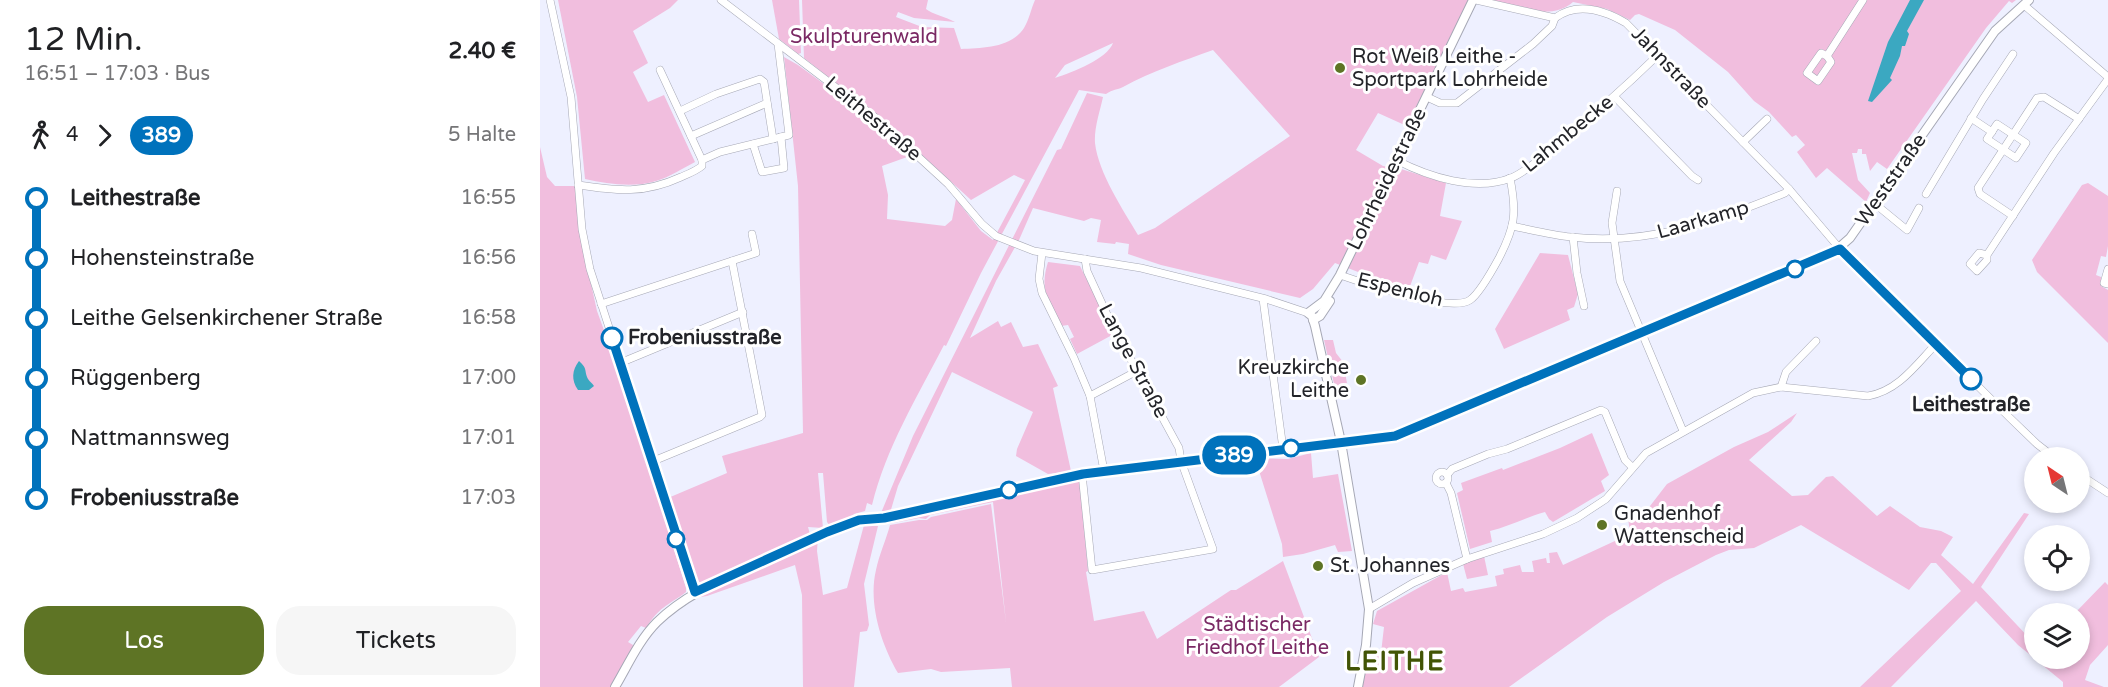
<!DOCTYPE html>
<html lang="de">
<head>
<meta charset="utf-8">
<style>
	:root { --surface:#fff; --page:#f6f6f6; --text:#202124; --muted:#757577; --accent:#5e7425 }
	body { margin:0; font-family:"Varela Round",sans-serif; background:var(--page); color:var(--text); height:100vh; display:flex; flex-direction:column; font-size:22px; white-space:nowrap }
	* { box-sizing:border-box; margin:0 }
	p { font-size:20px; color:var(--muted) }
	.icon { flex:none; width:33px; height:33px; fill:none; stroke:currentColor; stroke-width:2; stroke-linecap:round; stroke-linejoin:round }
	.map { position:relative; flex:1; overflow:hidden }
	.details { display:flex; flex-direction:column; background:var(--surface); width:540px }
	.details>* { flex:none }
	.badge { padding:0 12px; border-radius:20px; font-size:21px; line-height:39px }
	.needle { width:39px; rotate:325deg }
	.tools { position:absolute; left:1484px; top:447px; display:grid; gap:12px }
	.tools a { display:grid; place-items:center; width:66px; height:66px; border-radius:50%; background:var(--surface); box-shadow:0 3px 9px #0003; font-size:30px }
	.map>.badge { position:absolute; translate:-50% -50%; box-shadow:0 0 0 3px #fff }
	.legs { display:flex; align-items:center; gap:9px; height:66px; padding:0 24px; font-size:20px }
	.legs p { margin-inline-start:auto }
	.headline { display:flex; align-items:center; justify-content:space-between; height:102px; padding:0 24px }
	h1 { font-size:33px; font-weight:600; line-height:45px }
	.primary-button { display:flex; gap:12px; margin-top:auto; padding:12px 24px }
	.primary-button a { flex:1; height:69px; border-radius:24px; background:var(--accent); color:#fff; font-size:24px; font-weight:600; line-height:69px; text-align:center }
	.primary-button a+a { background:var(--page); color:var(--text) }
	ul { padding:0 24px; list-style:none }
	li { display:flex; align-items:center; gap:21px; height:60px; font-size:22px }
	li i { display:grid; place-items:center; width:9px; height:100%; margin:0 8px; background:currentColor }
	li i::after { content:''; width:15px; height:15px; margin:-8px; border:4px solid; border-radius:50%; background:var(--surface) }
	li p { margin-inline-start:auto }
	li:first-child i { background:linear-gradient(#0000 50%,currentColor 0) }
	li:last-child i { background:linear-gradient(currentColor 50%,#0000 0) }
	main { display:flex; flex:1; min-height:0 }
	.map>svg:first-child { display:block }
	.green { fill:#f1bede; fill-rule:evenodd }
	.water { fill:#3ba8c1 }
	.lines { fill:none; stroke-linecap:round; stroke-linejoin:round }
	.minor-casing { stroke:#a6a8b5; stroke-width:8 }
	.tertiary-casing { stroke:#a6a8b5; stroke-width:10 }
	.minor { stroke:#fff; stroke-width:7 }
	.tertiary { stroke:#fff; stroke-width:8 }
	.line-1-casing { stroke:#fff; stroke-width:14 }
	.line-1 { stroke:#0072bc; stroke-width:9 }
	.poi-dot { fill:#5e7425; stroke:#fff; stroke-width:2 }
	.stop-1-dot { fill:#fff; stroke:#0072bc; stroke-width:3 }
	.labels { text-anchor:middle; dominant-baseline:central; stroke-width:6; stroke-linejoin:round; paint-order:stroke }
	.park-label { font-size:20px; fill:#7a2964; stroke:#fff }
	.poi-label { font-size:20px; fill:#232429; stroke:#fff; text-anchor:start }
	.street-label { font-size:20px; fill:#232429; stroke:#fff }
	.stop-label { font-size:20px; font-weight:bold; fill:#232429; stroke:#fff; text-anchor:start }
	.district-label { font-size:26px; font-weight:bold; letter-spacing:1.5px; fill:#425405; stroke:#fff }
</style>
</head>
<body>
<main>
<section class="details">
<div class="headline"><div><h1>12 Min.</h1><p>16:51 – 17:03 · Bus</p></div><b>2.40 €</b></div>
<div class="legs"><svg class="icon" aria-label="walk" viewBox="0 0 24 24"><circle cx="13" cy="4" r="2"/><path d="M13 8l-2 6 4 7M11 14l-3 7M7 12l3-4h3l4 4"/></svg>4<svg class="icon" aria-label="forward" viewBox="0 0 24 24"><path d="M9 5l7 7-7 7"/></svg><b class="badge" style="background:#0072bc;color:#fff">389</b><p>5 Halte</p></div>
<ul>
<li><i style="color:#0072bc"></i><b>Leithestraße</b><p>16:55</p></li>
<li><i style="color:#0072bc"></i><span>Hohensteinstraße</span><p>16:56</p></li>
<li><i style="color:#0072bc"></i><span>Leithe Gelsenkirchener Straße</span><p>16:58</p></li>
<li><i style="color:#0072bc"></i><span>Rüggenberg</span><p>17:00</p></li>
<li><i style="color:#0072bc"></i><span>Nattmannsweg</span><p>17:01</p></li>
<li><i style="color:#0072bc"></i><b>Frobeniusstraße</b><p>17:03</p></li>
</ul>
<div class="primary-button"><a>Los</a><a>Tickets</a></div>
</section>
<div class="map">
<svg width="1568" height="687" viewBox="0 0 1568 687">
	<rect width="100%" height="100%" fill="#eef0ff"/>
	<g class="green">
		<path d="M18 0H138L130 8 93 31 108 63 93 72 108 102 124 95 155 162C143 168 130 177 116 181 93 188 68 184 45 179L37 97Z"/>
		<polygon points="232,0 259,0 261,53 258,54 239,39"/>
		<path d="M262 0H388L386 9C392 14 406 17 415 22L374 18 358 12 356 17 382 27 414 28 421 49C443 48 471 48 484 28 489 20 491 9 495 0H929L869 127 838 113 816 150 843 166 861 169 906 183 900 216 922 221 906 260 891 255 888 264 879 262 869 289 836 279 795 263 773 289 760 298 621 265 588 254 589 244 576 242 575 244 557 242 561 220 551 218 544 221 493 208 479 240 456 281 430 338 458 321 461 327 471 322 483 347 498 344 518 386 513 388 531 471 508 474 476 456 477 449 493 412 412 372 358 486 350 513H341L373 436 517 150 521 149 547 93 563 97C560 111 554 128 555 143 558 172 583 210 598 235L615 228 750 136 673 50C643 61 612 71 583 87 577 90 573 89 566 94L539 90 441 273 406 346 404 345C377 397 346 448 332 505L327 503 325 511 314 514 311 519 290 526 287 522 283 473H278L283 528 268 527 271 538 278 536 277 551 283 595 307 588 324 525 338 526 324 584 329 625 327 631 320 632 314 687H263L262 595 255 565 167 596 154 598 161 583 155 580 151 573 128 498 187 473 182 456 263 433 258 186 244 57 258 65 321 111 370 156 342 166 348 195 347 219 405 226 412 220 416 199 441 231 453 240 485 180 474 175 431 200 348 124 264 58ZM573 43C567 59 533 72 515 78L525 65Z"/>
		<path d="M949 0H1476L1472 3 1469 1 1446 28 1347 169 1337 162 1330 171 1326 154H1322V149H1318L1317 153H1312L1318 180 1330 193 1326 202 1287 168 1276 178 1257 152 1265 145 1256 135 1252 137 1229 112 1214 101 1188 72 1135 30 1099 14 1095 15 1090 20 1067 9 1033 2C1011 22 974 6 949 0Z"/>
		<path d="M0 147 7 177 15 186H37L44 252 57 311 78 369 146 588V592C126 607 120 606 106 628L101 626 88 642 93 645 95 651 72 687H0Z"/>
		<polygon points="1548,183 1568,196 1568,246 1566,257 1561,256 1556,275 1561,277 1561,286 1568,290 1568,343 1497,272 1492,260 1542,185"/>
		<polygon points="1000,253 1028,255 1038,294 1034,307 1027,310 1030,320 964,349 955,329"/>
		<path d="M508 262 540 266 574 334 537 354 530 339 534 337 528 325 521 326C509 301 499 291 508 262Z"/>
		<polygon points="784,340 793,340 796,353 803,362 807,383 803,384 803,386 795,388"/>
		<polygon points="1257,413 1251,422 1209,460 1252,496 1268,495 1286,477 1293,476 1337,516 1350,506 1380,527 1401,531 1413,537 1401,555 1433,584 1484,513 1489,514 1441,587 1494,643 1494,658 1478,645 1436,601 1351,687 1320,687 1421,591 1396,563 1391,563 1369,590 1261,525 1214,548 1189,550 1176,555 1124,582 1067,617 969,687 821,687 828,651 841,653 844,627 833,624 837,611 907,572 911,591 923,588 925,592 957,586 955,576 964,574 963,569 980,565 982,572 994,572 992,561 1006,558 1007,563 1010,563 1009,553 1017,552 1023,565 1090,534 1087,509 1100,519 1127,484 1194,447 1228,432"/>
		<path d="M1052 433 1069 475 1061 481 1065 491 1013 522 1009 519 1005 512C987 517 969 526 950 531L952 542 930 549 917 493 923 490 921 483 962 468 963 470 1020 448Z"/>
		<polygon points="771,453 773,478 798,474 812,551 798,552 795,545 763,554 743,557 742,544 715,458 748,459"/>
		<path d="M540 480 548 571 546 572 554 621 604 611 617 639 691 590H696L743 561 779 657 739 687H472L470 668 401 672 391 669 358 673C341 644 328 603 336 570 339 555 346 540 350 525L379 520H387L391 517 451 504 466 622 453 502 390 515 386 519 379 518 348 524V522Z"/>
		<polygon points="944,556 948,575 927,579 923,564"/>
		<polygon points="1565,582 1568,585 1568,645 1550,665 1545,680 1564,687 1523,687 1523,682 1495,659 1539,658 1539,614 1535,613"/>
	</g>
	<g class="water">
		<polygon points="1370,0 1384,0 1367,31 1369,34 1365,46 1362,46 1360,56 1350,78 1352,80 1332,102 1328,101 1348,42"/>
		<path d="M39 361C48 369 44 371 48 379 50 382 52 383 54 386L49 390H38C31 380 32 370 39 361Z"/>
	</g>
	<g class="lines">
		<g class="minor-casing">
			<g id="minor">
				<polyline points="10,0 31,97 42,229 50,269 155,592"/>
				<polyline points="181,0 336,118 408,184 442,224 456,236 494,251 601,268 726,299 768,313"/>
				<path d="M936 0 1015 18C1038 1 1064 10 1086 23L1249 189 1300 249 1470 418 1497 444 1515 458"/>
				<polyline points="1484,5 1568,77"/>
				<polygon points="1281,53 1287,56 1291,62 1278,81 1267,73"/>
				<polyline points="1287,56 1323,0"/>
				<polyline points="120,70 162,160"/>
				<polyline points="887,97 900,103 917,103 993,44 1012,26 1015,18"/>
				<polyline points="1075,97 1152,176 1158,180"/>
				<polyline points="140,111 176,94 220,79 224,82 233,139"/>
				<polyline points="1431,118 1452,132"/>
				<polygon points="1457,124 1486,143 1476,158 1447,139"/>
				<polyline points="151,136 227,103"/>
				<polyline points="1203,142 1227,119"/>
				<polyline points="213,144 222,172 244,168 241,137"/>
				<path d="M856 160C889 177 935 192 971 178 986 172 999 159 1012 149 1049 119 1084 88 1118 55"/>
				<path d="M38 185C78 191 104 194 141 177 148 174 156 171 162 166V160L180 152 249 135 238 44"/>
				<polyline points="1077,191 1072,223 1080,281 1143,431"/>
				<polyline points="1386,194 1443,99 1473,54"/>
				<polyline points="1334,203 1367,230 1379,208"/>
				<polyline points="1473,216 1440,194 1438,188 1497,98 1504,97 1539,119"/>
				<path d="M972 226C992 230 1012 235 1031 237 1107 246 1177 221 1245 193L1249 189"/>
				<polyline points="1033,237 1037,273 1044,306"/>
				<polyline points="502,253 499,279 502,293 534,358 550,396 564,471"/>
				<polyline points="1447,255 1447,260 1437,271 1430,264 1439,253 1447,255 1514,153 1568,79"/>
				<polyline points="1568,269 1564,283 1568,284"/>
				<path d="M800 275C823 283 911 313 930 300 940 293 953 269 959 258 975 227 977 213 970 178"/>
				<polyline points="723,299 743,449"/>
				<polyline points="61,304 216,253 212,234"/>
				<polyline points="80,363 203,312"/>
				<polyline points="1241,387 1246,372 1276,341"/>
				<polyline points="550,396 597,371"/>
				<polyline points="111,462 220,417 222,415 192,261"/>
				<circle cx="902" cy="478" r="6"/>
				<polyline points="542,474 552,570 673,549 641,461 639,448 570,321 547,271 545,259"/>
				<polyline points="1539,474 1568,493"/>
				<polyline points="907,475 912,469 948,454 967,449 1061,410 1065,412 1085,460 1092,467"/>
				<polyline points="906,483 911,493 927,559"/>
				<path d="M829 609 873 583 927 559 1003 534 1037 518 1066 499 1106 453 1213 393 1241 387 1328 396C1358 391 1376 365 1396 344"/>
			</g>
		</g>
		<g class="tertiary-casing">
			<g id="tertiary">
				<polyline points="773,320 780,316 790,301"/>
				<path d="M75 687C88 665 99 640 117 622 148 592 186 578 224 560 262 543 302 520 344 517L542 474 855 437 1294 252 1310 238 1455 31 1489 0"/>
				<polyline points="818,687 826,645 829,609 801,442 775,326 772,316 768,313 784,301 800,275 933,0"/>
			</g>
		</g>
		<use href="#minor" class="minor"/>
		<use href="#tertiary" class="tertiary"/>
	</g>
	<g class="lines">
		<g class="line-1-casing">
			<polyline id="line-1" points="72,338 155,592 287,532 319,520 344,518 543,474 855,436 1300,249 1431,379"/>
		</g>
		<use href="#line-1" class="line-1"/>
	</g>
	<g class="poi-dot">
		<circle cx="800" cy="68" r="6"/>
		<circle cx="821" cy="380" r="6"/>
		<circle cx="1062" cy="525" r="6"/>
		<circle cx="778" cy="566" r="6"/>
	</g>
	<g class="stop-1-dot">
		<circle cx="1255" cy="269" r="8"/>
		<circle cx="72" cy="338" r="10"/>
		<circle cx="1431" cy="379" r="10"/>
		<circle cx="751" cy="448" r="8"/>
		<circle cx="469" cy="490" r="8"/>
		<circle cx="136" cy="539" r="8"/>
	</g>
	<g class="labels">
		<g class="park-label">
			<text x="324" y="37">Skulpturenwald</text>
			<text x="717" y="625">Städtischer<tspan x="717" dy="23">Friedhof Leithe</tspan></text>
		</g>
		<g class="poi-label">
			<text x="812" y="57">Rot Weiß Leithe -<tspan x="812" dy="23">Sportpark Lohrheide</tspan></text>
			<text x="809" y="368" text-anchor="end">Kreuzkirche<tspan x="809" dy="23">Leithe</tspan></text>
			<text x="1074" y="514">Gnadenhof<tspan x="1074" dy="23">Wattenscheid</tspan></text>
			<text x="790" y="566">St. Johannes</text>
		</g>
		<g class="street-label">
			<text transform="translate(1131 68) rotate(46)">Jahnstraße</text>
			<text transform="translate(333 119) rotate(40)">Leithestraße</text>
			<text transform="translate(1028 134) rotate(-39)">Lahmbecke</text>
			<text transform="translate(847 179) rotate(-64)">Lohrheidestraße</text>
			<text transform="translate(1351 180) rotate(-55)">Weststraße</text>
			<text transform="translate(1163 220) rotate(-16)">Laarkamp</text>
			<text transform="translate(860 290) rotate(14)">Espenloh</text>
			<text transform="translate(593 361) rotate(62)">Lange Straße</text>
		</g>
		<g class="stop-label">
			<text x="88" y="338">Frobeniusstraße</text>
			<text x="1431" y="405" text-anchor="middle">Leithestraße</text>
		</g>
		<g class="district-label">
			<text x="855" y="661">LEITHE</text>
		</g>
	</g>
</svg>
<div class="tools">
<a><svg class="needle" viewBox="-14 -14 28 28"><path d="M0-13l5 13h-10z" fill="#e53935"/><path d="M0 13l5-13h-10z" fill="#757577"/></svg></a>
<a><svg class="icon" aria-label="locate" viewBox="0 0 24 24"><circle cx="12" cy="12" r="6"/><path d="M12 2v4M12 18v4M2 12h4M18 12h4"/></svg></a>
<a><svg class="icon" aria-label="layers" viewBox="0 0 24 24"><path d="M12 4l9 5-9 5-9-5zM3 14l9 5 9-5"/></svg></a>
</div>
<b class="badge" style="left:694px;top:455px;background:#0072bc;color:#fff">389</b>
</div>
</main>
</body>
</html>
